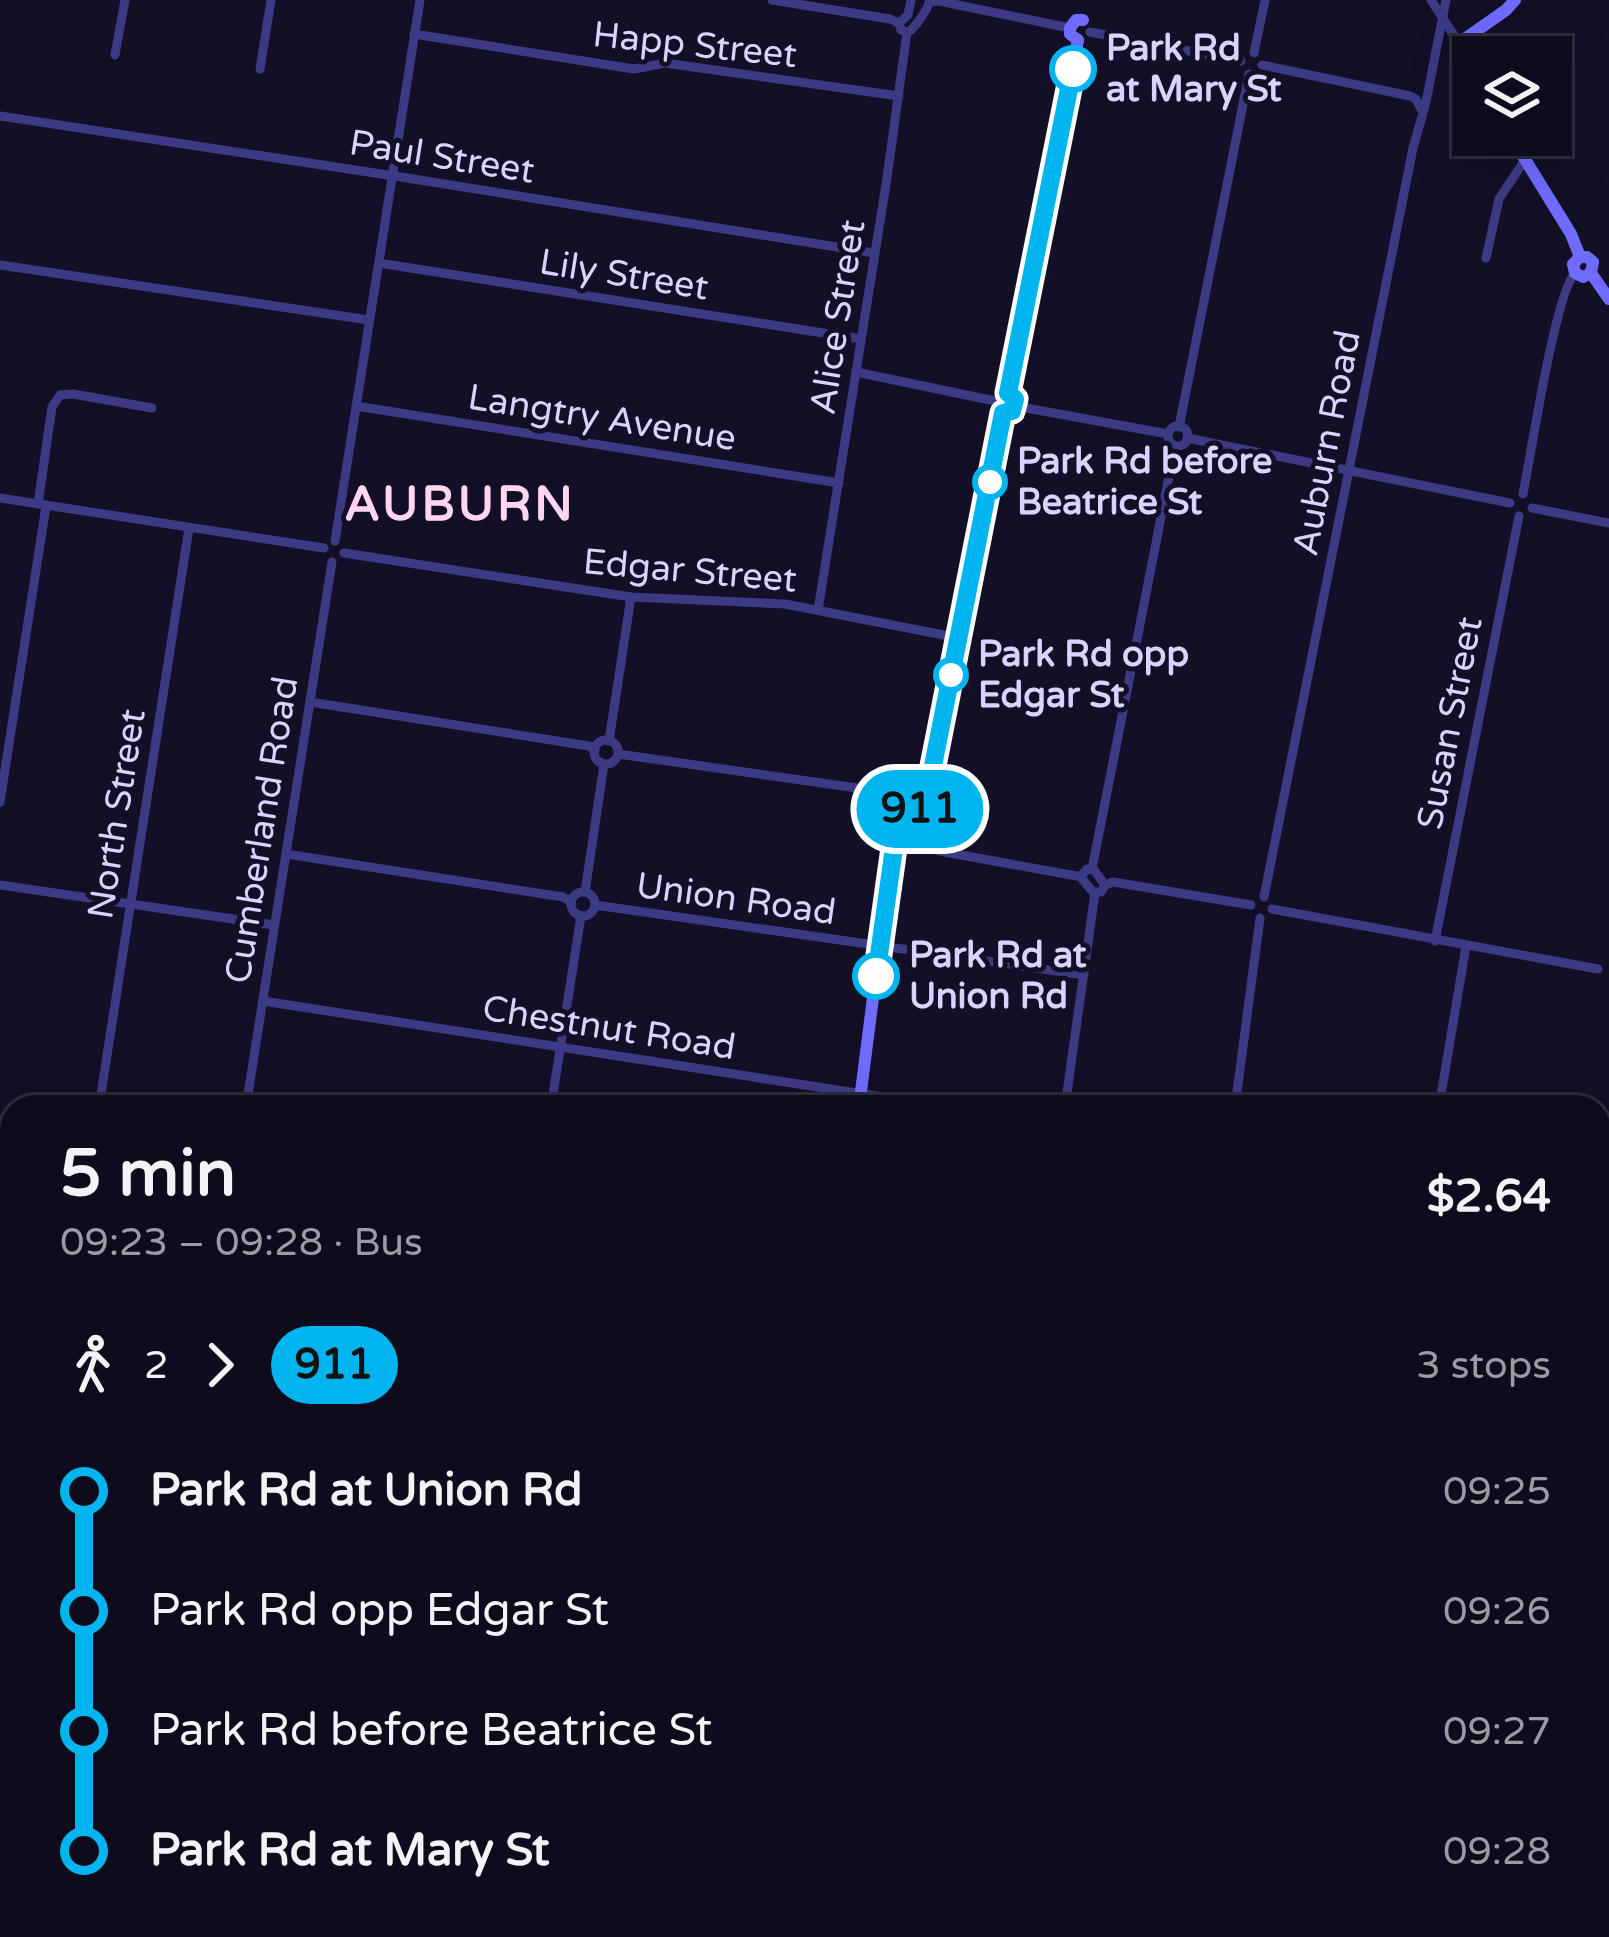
<!DOCTYPE html>
<html lang="en">
<head>
<meta charset="utf-8">
<style>
	:root { --surface:#0e0b1c; --page:#171425; --text:#f1f3f6; --muted:#9b9ba3; --line:#2e2b3b }
	body { margin:0; font-family:"Varela Round",sans-serif; background:var(--page); color:var(--text); height:100vh; display:flex; flex-direction:column; font-size:45px; white-space:nowrap }
	* { box-sizing:border-box; margin:0 }
	p { font-size:39px; color:var(--muted) }
	.icon { flex:none; width:66px; height:66px; fill:none; stroke:currentColor; stroke-width:2; stroke-linecap:round; stroke-linejoin:round }
	.map { position:relative; flex:1; overflow:hidden }
	.panel { position:absolute; left:0px; top:1095px; width:1611px; height:843px; display:flex; flex-direction:column; background:var(--surface); border-radius:36px 36px 0 0; box-shadow:0 12px 48px #0002,0 0 0 3px var(--line) }
	.panel>* { flex:none }
	.badge { padding:0 24px; border-radius:39px; font-size:42px; line-height:78px }
	.tools { position:absolute; left:1452px; top:36px; display:grid; gap:24px }
	.tools a { display:grid; place-items:center; width:120px; height:120px; border-radius:0px; background:var(--surface); box-shadow:0 12px 48px #0002,0 0 0 3px var(--line); font-size:60px }
	.map>.badge { position:absolute; translate:-50% -50%; box-shadow:0 0 0 6px #fff }
	.legs { display:flex; align-items:center; gap:18px; height:132px; padding:0 60px; font-size:39px }
	.legs p { margin-inline-start:auto }
	.summary { display:flex; align-items:center; justify-content:space-between; height:204px; padding:0 60px }
	h1 { font-size:66px; font-weight:800; line-height:90px }
	ul { padding:0 60px; list-style:none }
	li { display:flex; align-items:center; gap:42px; height:120px; font-size:45px }
	li i { display:grid; place-items:center; width:18px; height:100%; margin:0 15px; background:currentColor }
	li i::after { content:''; width:30px; height:30px; margin:-15px; border:9px solid; border-radius:50%; background:var(--surface) }
	li p { margin-inline-start:auto }
	li:first-child i { background:linear-gradient(#0000 50%,currentColor 0) }
	li:last-child i { background:linear-gradient(currentColor 50%,#0000 0) }
	.map>svg:first-child { display:block }
	.lines { fill:none; stroke-linecap:round; stroke-linejoin:round }
	.street { stroke:#3d3a85; stroke-width:9 }
	.secondary { stroke:#6f6bff; stroke-width:12 }
	.line-1-casing { stroke:#fff; stroke-width:27 }
	.line-1 { stroke:#00b5ef; stroke-width:18 }
	.stop-1-dot { fill:#fff; stroke:#00b5ef; stroke-width:6 }
	.labels { text-anchor:middle; dominant-baseline:central; stroke-width:10; stroke-linejoin:round; paint-order:stroke }
	.street-label { font-size:36px; fill:#d9d4ff; stroke:#130f26 }
	.stop-label { font-size:36px; font-weight:bold; fill:#d9d4ff; stroke:#130f26; text-anchor:start }
	.district-label { font-size:48px; font-weight:bold; letter-spacing:3px; fill:#ffd6f0; stroke:#130f26 }
</style>
</head>
<body>
<div class="map">
<svg width="1609" height="1937" viewBox="0 0 1609 1937">
	<rect width="100%" height="100%" fill="#130f26"/>
	<g class="lines">
		<g class="street">
			<path d="M772 0 890 19 899 23 901 30C903 31 905 32 907 32 913 32 929 7 929 2"/>
			<polyline points="1431,0 1459,43"/>
			<polyline points="929,2 939,1 1070,28"/>
			<polyline points="899,23 908,15 911,0"/>
			<polyline points="1090,32 1241,61"/>
			<polyline points="414,34 634,69 665,63 899,96"/>
			<polyline points="1254,53 1265,0"/>
			<polyline points="115,55 125,0"/>
			<polyline points="1262,65 1410,96 1416,99 1421,109"/>
			<polyline points="260,69 271,0"/>
			<polyline points="0,116 401,177 874,253"/>
			<polyline points="1486,258 1499,199 1525,160"/>
			<polyline points="379,263 861,339"/>
			<polyline points="0,265 369,320"/>
			<polyline points="856,372 995,401"/>
			<polyline points="356,406 839,483"/>
			<polyline points="1015,406 1168,434"/>
			<circle cx="1178" cy="436" r="10"/>
			<polyline points="1179,427 1249,74"/>
			<polyline points="1187,438 1510,503"/>
			<path d="M1523 494C1531 455 1555 294 1575 273"/>
			<polyline points="0,498 324,548"/>
			<polyline points="38,504 52,407 60,395 73,394 152,408"/>
			<polyline points="1532,508 1609,523"/>
			<polyline points="335,541 420,0"/>
			<polyline points="344,553 631,597 785,604 959,638"/>
			<polyline points="818,610 887,178 907,32"/>
			<polyline points="310,702 589,746 595,750"/>
			<circle cx="606" cy="752" r="12"/>
			<polyline points="609,741 631,597"/>
			<polyline points="618,754 878,791 895,797 902,810"/>
			<polyline points="0,802 46,506"/>
			<polyline points="917,836 922,844 939,851 1082,877"/>
			<polyline points="286,854 563,897 571,902"/>
			<polygon points="1087,869 1094,870 1105,885 1101,892 1093,892 1083,880 1082,875"/>
			<polyline points="1092,869 1175,446"/>
			<polyline points="0,885 274,925"/>
			<polyline points="1105,885 1113,882 1251,905"/>
			<polyline points="585,892 604,764"/>
			<circle cx="583" cy="904" r="12"/>
			<polyline points="1264,897 1413,148 1426,102 1446,0"/>
			<polyline points="595,905 1084,975"/>
			<polyline points="1272,909 1598,969"/>
			<polyline points="1435,941 1519,516"/>
			<polyline points="263,1001 947,1107"/>
			<polyline points="99,1107 189,528"/>
			<polyline points="246,1107 332,562"/>
			<polyline points="551,1107 581,916"/>
			<polyline points="1065,1107 1095,893"/>
			<polyline points="1235,1107 1260,918"/>
			<polyline points="1439,1107 1466,946"/>
			<polyline points="1599,1259 1609,1198"/>
			<polyline points="0,1269 12,1270"/>
			<polyline points="1599,1293 1603,1301 1599,1310"/>
			<polyline points="0,1635 12,1559"/>
			<polyline points="1599,1822 1609,1823"/>
			<polyline points="115,1937 116,1926"/>
			<polyline points="278,1937 280,1926"/>
			<polyline points="429,1937 431,1926"/>
			<polyline points="582,1937 584,1926"/>
			<polyline points="889,1937 891,1926"/>
			<polyline points="1052,1937 1054,1926"/>
			<polyline points="1216,1937 1218,1926"/>
			<polyline points="1376,1937 1378,1926"/>
			<polyline points="1530,1937 1532,1926"/>
		</g>
		<g class="secondary">
			<polyline points="1078,40 1070,34 1070,28 1076,20 1083,20"/>
			<polyline points="1473,72 1459,43 1506,10 1515,0"/>
			<polyline points="1510,135 1571,234 1580,257"/>
			<polyline points="1580,257 1587,257 1593,262 1591,273 1609,299"/>
			<polyline points="1580,257 1573,264 1575,273 1583,277 1591,273"/>
			<polyline points="1008,393 1078,40"/>
			<circle cx="909" cy="824" r="15"/>
			<polyline points="918,812 928,789 1003,413"/>
			<polyline points="859,1107 890,865 894,847 901,837"/>
			<polyline points="0,1413 12,1415"/>
			<polyline points="1599,1636 1609,1638"/>
			<polyline points="1091,1926 1163,1937"/>
			<polyline points="735,1937 737,1926"/>
		</g>
	</g>
	<g class="lines">
		<g class="line-1-casing">
			<polyline id="line-1" points="876,976 894,848 901,837 914,838 924,828 923,819 918,812 932,771 1003,413 1012,411 1015,399 1008,393 1073,69"/>
		</g>
		<use href="#line-1" class="line-1"/>
	</g>
	<g class="stop-1-dot">
		<circle cx="1073" cy="69" r="21"/>
		<circle cx="990" cy="482" r="15"/>
		<circle cx="951" cy="675" r="15"/>
		<circle cx="876" cy="976" r="21"/>
	</g>
	<g class="labels">
		<g class="street-label">
			<text transform="translate(695 45) rotate(6)">Happ Street</text>
			<text transform="translate(442 157) rotate(9)">Paul Street</text>
			<text transform="translate(624 275) rotate(9)">Lily Street</text>
			<text transform="translate(838 317) rotate(-81)">Alice Street</text>
			<text transform="translate(602 418) rotate(9)">Langtry Avenue</text>
			<text transform="translate(1327 443) rotate(-79)">Auburn Road</text>
			<text transform="translate(690 571) rotate(5)">Edgar Street</text>
			<text transform="translate(1450 723) rotate(-79)">Susan Street</text>
			<text transform="translate(117 814) rotate(-81)">North Street</text>
			<text transform="translate(262 830) rotate(-81)">Cumberland Road</text>
			<text transform="translate(736 899) rotate(8)">Union Road</text>
			<text transform="translate(609 1028) rotate(9)">Chestnut Road</text>
		</g>
		<g class="stop-label">
			<text x="1106" y="48">Park Rd<tspan x="1106" dy="41">at Mary St</tspan></text>
			<text x="1017" y="461">Park Rd before<tspan x="1017" dy="41">Beatrice St</tspan></text>
			<text x="978" y="654">Park Rd opp<tspan x="978" dy="41">Edgar St</tspan></text>
			<text x="909" y="955">Park Rd at<tspan x="909" dy="41">Union Rd</tspan></text>
		</g>
		<g class="district-label">
			<text x="460" y="505">AUBURN</text>
		</g>
	</g>
</svg>
<div class="tools">
<a><svg class="icon" aria-label="layers" viewBox="0 0 24 24"><path d="M12 4l9 5-9 5-9-5zM3 14l9 5 9-5"/></svg></a>
</div>
<b class="badge" style="left:920px;top:809px;background:#00b5ef;color:#111">911</b>
<section class="panel">
<div class="summary"><div><h1>5 min</h1><p>09:23 – 09:28 · Bus</p></div><b>$2.64</b></div>
<div class="legs"><svg class="icon" aria-label="walk" viewBox="0 0 24 24"><circle cx="13" cy="4" r="2"/><path d="M13 8l-2 6 4 7M11 14l-3 7M7 12l3-4h3l4 4"/></svg>2<svg class="icon" aria-label="forward" viewBox="0 0 24 24"><path d="M9 5l7 7-7 7"/></svg><b class="badge" style="background:#00b5ef;color:#111">911</b><p>3 stops</p></div>
<ul>
<li><i style="color:#00b5ef"></i><b>Park Rd at Union Rd</b><p>09:25</p></li>
<li><i style="color:#00b5ef"></i><span>Park Rd opp Edgar St</span><p>09:26</p></li>
<li><i style="color:#00b5ef"></i><span>Park Rd before Beatrice St</span><p>09:27</p></li>
<li><i style="color:#00b5ef"></i><b>Park Rd at Mary St</b><p>09:28</p></li>
</ul>
</section>
</div>
</body>
</html>
